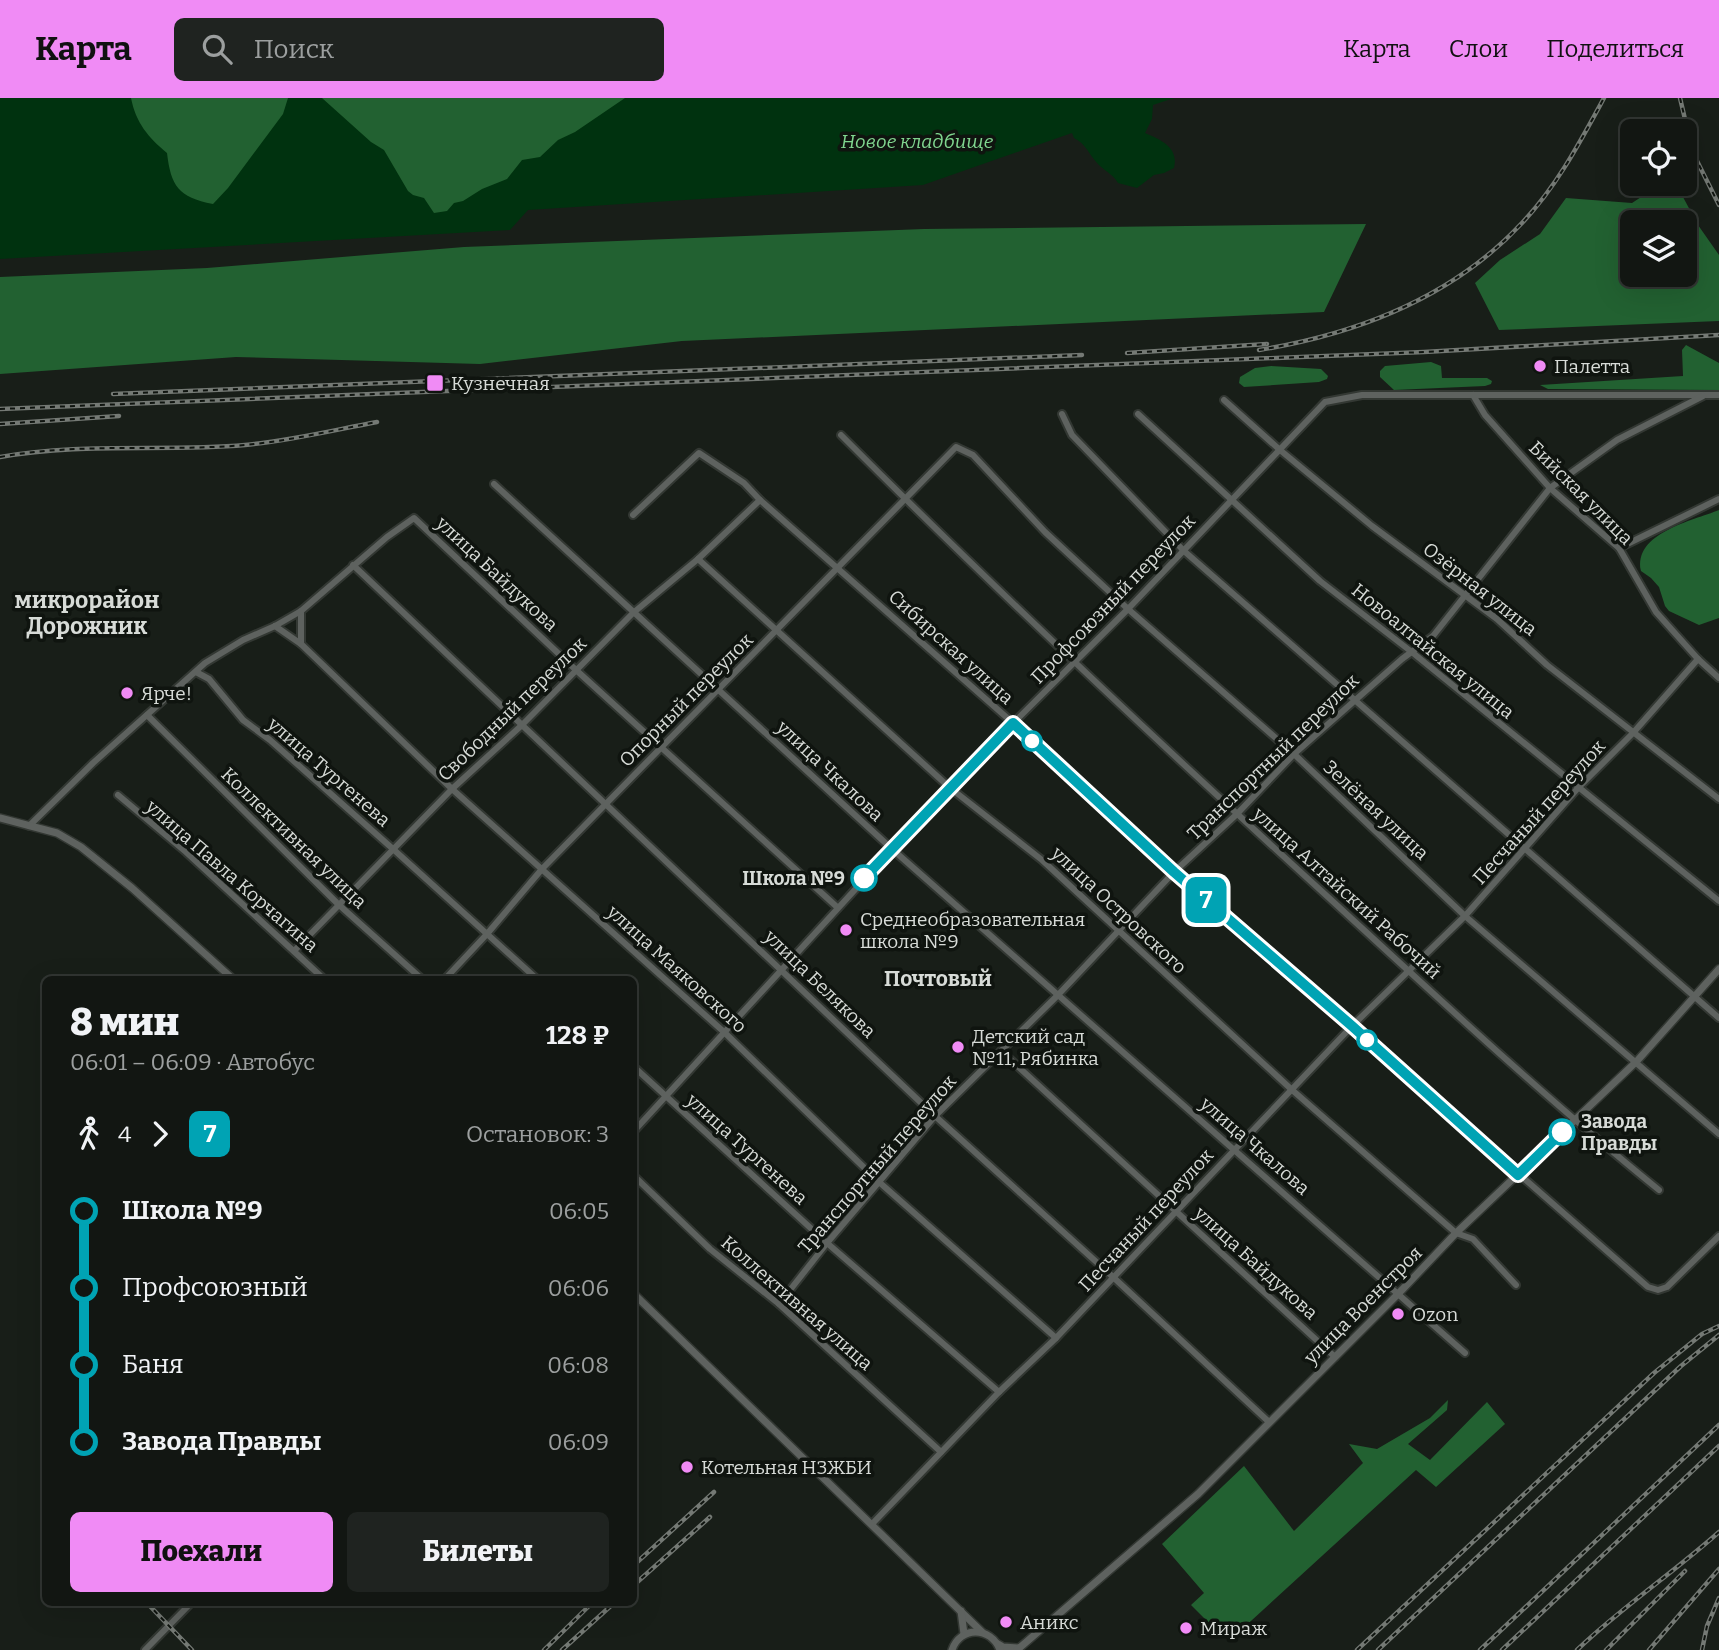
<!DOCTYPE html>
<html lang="ru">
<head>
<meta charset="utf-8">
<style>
	:root { --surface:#121612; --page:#1f2320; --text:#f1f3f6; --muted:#9c9f9f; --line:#313532; --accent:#f08bf5 }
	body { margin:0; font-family:Bitter,serif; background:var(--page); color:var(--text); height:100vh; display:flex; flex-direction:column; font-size:26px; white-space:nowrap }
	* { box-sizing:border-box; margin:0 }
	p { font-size:23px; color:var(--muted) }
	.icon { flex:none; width:38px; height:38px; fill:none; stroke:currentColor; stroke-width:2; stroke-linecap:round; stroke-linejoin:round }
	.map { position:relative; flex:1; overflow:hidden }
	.drawer { position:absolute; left:42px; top:878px; width:595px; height:630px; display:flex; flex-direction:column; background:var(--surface); border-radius:10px; box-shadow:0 7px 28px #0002,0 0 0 2px var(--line) }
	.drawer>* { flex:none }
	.badge { padding:0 14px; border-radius:10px; font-size:24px; line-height:46px }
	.controls { position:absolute; left:1620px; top:21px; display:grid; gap:14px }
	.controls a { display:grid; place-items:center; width:77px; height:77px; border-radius:10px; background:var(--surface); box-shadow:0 7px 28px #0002,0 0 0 2px var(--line); font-size:35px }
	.map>.badge { position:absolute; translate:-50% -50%; box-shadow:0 0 0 4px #fff }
	.legs { display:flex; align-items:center; gap:10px; height:77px; padding:0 28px; font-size:23px }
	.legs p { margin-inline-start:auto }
	.overview { display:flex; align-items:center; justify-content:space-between; height:119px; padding:0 28px }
	h1 { font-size:38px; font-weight:800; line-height:52px }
	.primary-button { display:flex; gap:14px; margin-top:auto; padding:14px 28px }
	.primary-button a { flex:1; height:80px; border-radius:10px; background:var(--accent); color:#111; font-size:28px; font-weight:800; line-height:80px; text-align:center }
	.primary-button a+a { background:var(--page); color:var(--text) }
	ul { padding:0 28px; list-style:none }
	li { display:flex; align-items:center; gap:24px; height:77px; font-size:26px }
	li i { display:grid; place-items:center; width:10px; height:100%; margin:0 9px; background:currentColor }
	li i::after { content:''; width:18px; height:18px; margin:-9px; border:5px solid; border-radius:50%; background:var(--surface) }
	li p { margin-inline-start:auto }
	li:first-child i { background:linear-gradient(#0000 50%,currentColor 0) }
	li:last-child i { background:linear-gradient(currentColor 50%,#0000 0) }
	header { display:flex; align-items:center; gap:42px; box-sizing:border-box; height:98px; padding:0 35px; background:var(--accent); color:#111 }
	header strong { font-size:33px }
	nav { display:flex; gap:38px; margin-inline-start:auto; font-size:24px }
	.search { width:490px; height:63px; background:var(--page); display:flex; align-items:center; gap:18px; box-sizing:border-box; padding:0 24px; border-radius:10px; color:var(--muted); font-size:26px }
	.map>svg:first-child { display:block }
	.green { fill:#00320f }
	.forest { fill:#226131; fill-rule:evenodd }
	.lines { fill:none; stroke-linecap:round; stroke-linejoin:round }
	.minor-casing { stroke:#333833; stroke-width:10 }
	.tertiary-casing { stroke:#333833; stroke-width:10 }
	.minor { stroke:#5e625f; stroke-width:6 }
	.tertiary { stroke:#5e625f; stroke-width:7 }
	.rail-casing { stroke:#747974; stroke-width:4.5 }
	.rail { stroke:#0f140f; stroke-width:2; stroke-dasharray:5; stroke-linecap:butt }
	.line-1-casing { stroke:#fff; stroke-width:16 }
	.line-1 { stroke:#00a3b4; stroke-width:10 }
	.poi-dot { fill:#f08bf5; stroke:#0f140f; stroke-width:2.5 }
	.stop-1-dot { fill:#fff; stroke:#00a3b4; stroke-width:3.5 }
	.labels { text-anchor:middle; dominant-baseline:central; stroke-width:7; stroke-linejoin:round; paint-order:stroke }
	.park-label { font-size:19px; font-style:italic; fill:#80d68f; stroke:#0f140f }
	.poi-label { font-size:19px; fill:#d7dbd7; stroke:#0f140f; text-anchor:start }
	.street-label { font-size:19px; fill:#d7dbd7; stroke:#0f140f }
	.stop-label { font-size:19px; font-weight:bold; fill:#d7dbd7; stroke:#0f140f; text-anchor:end }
	.neighbourhood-label { font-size:21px; font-weight:bold; fill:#d7dbd7; stroke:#0f140f }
	.quarter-label { font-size:23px; font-weight:bold; fill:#d7dbd7; stroke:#0f140f }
</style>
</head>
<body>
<header>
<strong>Карта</strong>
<div class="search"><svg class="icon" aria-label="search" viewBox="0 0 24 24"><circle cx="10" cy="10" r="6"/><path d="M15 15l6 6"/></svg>Поиск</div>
<nav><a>Карта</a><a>Слои</a><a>Поделиться</a></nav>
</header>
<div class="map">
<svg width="1719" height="1552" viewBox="0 0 1719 1552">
	<rect width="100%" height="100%" fill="#181e18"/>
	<path class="green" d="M0 0H1174L1153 7 1152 21 1145 35C1161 42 1179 49 1174 70L1164 75 1154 77 1137 90 1118 85C1112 75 1104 73 1097 65 1088 55 1086 46 1074 40L1072 35 923 87 528 112 510 132 0 161Z"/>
	<g class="forest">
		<path d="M131 0H288L283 16 228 90 213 106C178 99 171 88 167 55 148 39 136 25 131 0Z"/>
		<polygon points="322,0 625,0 575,34 558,42 540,59 522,62 507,81 482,91 463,103 454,105 447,113 434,115 424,100 413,97 408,93 384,52 371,44"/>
		<path d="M1661 86H1676L1698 127 1719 157V223L1499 232 1475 185 1500 162 1540 136 1566 100 1632 105ZM1633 124H1685V177H1633Z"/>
		<polygon points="1366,126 1324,214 682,243 480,266 236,259 0,276 0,179 207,170 464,149 924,131"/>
		<polygon points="1686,247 1719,265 1719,292 1548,291 1540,287 1683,278 1682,252"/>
		<polygon points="1431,264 1441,268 1442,280 1487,280 1492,283 1491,286 1485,288 1394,292 1380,279 1380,273 1385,268"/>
		<polygon points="1271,268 1321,271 1328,278 1327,281 1319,284 1244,289 1239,285 1240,279 1255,270"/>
		<path d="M1719 412V520L1699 527 1669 513 1665 508 1659 489 1651 480 1641 473C1633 435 1692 423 1719 412Z"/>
		<polygon points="1448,1302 1447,1312 1408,1346 1430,1362 1487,1304 1505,1326 1436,1389 1416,1372 1240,1533 1222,1538 1191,1507 1204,1495 1162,1446 1244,1368 1294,1433 1363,1365 1349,1346 1377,1351 1430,1320"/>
	</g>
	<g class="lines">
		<g class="minor-casing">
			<g id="minor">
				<polyline points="1473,297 1485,317 1550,390 1619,450 1656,514 1698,561 1719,580"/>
				<polyline points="1224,302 1280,352 1372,428 1497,521 1547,567 1719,701"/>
				<polyline points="1062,316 1072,337 1184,453 1719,920"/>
				<polyline points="1138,316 1320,483 1413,555 1719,803"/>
				<path d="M841 337C999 495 1162 648 1328 799 1437 899 1544 999 1659 1092"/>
				<polyline points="494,386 892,751 1465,1255"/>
				<polyline points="633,417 699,355 744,385 760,402 1013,625 1174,774 1648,1189 1658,1192 1667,1189 1719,1138"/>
				<polyline points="1619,450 1719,401"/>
				<polyline points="698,461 949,689 1042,762 1291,991 1456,1135 1473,1141 1516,1187"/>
				<polyline points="353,467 935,1018 1113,1179 1269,1324"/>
				<polyline points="301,513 301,546"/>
				<polyline points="275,528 301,546 452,691 724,934 879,1084 1056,1240"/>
				<polyline points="196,574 209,581 243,622 270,642 393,751 538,882"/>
				<polyline points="147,617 338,806 423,882"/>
				<polyline points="118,697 186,754 325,882"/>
				<polyline points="29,728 93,665 205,565 243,542 275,528 301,513 387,439 414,420 576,572 837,809"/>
				<polyline points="294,853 452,691 522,627 633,515 698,461 760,402"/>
				<polyline points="444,882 487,836 542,771 956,349 973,357 1045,434 1128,511 1294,656 1465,818 1719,1036"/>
				<polyline points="1001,953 1335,1259"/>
				<polyline points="634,969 827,1145 999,1294"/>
				<polyline points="634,1033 949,689 1128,511 1325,304 1362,297 1719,297"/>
				<polyline points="634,1078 710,1151 779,1206 941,1354"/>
				<polyline points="779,1206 827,1145 935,1018 1058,897 1174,774 1237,716 1294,656 1402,561 1433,538 1550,390 1617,342 1703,298"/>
				<polyline points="872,1426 999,1294 1056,1240 1352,928 1465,818 1578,690 1633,635 1698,561"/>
				<polyline points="145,1552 191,1505"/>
			</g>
		</g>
		<g class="tertiary-casing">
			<g id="tertiary">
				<polyline points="0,720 57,735 81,749 132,790 234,882"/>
				<polyline points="634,1196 982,1534"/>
				<polyline points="961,1513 964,1536"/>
				<polyline points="998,1546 1003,1549 1019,1550"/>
				<path d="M952 1552C960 1528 991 1528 1000 1552"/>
				<polyline points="1017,1552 1198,1396 1399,1195 1456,1135 1637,963 1719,871"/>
			</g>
		</g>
		<use href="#minor" class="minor"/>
		<use href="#tertiary" class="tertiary"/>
		<g class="rail-casing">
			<g id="rail">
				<polyline points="1680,0 1693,55 1719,107"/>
				<path d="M1259 252C1357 236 1453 199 1522 125 1557 88 1580 44 1604 0"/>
				<polyline points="1127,255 1267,246"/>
				<polyline points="113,296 1082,257"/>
				<polyline points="0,311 1424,254 1719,237"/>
				<polyline points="0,326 119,318"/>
				<path d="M0 359C81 344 164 354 245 347 289 343 334 332 377 324"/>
				<polyline points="634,1467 714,1394"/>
				<polyline points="634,1487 710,1419"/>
				<polyline points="147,1505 192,1552"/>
				<polyline points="544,1552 592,1505"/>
				<polyline points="562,1552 614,1505"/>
				<polyline points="1357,1552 1654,1275 1702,1236 1719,1228"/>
				<polyline points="1378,1552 1681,1268 1719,1237"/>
				<polyline points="1480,1552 1719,1327"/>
				<polyline points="1502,1552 1719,1348"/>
				<path d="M1577 1552C1622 1509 1673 1475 1719 1434"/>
				<polyline points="1606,1552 1685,1473"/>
				<polyline points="1649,1552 1719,1471"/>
				<polyline points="1702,1552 1707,1528 1719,1500"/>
			</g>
		</g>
		<use href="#rail" class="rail"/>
	</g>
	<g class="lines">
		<g class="line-1-casing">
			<polyline id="line-1" points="864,780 1013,625 1174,774 1352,928 1518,1077 1562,1034"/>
		</g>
		<use href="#line-1" class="line-1"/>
	</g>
	<g class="poi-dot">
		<circle cx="1540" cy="268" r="7"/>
		<rect x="426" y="276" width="18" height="18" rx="3.5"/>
		<circle cx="127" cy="595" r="7"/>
		<circle cx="846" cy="832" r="7"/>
		<circle cx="958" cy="949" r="7"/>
		<circle cx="1398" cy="1216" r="7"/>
		<circle cx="687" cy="1369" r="7"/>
		<circle cx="1006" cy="1524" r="7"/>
		<circle cx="1186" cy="1530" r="7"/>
	</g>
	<g class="stop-1-dot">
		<circle cx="1032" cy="643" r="9"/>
		<circle cx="864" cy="780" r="12"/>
		<circle cx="1367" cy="942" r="9"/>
		<circle cx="1562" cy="1034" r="12"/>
	</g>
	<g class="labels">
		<g class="park-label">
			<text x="917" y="43">Новое кладбище</text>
		</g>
		<g class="poi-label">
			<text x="1554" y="268">Палетта</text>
			<text x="451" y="285">Кузнечная</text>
			<text x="141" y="595">Ярче!</text>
			<text x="860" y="821">Среднеобразовательная<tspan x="860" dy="22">школа №9</tspan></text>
			<text x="972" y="938">Детский сад<tspan x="972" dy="22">№11, Рябинка</tspan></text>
			<text x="1412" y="1216">Ozon</text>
			<text x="701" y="1369">Котельная НЗЖБИ</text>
			<text x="1020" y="1524">Аникс</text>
			<text x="1200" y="1530">Мираж</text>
		</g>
		<g class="street-label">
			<text transform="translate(1581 395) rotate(45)">Бийская улица</text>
			<text transform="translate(497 476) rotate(43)">улица Байдукова</text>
			<text transform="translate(1480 491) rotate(38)">Озёрная улица</text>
			<text transform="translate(1113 501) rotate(-46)">Профсоюзный переулок</text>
			<text transform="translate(951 549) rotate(42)">Сибирская улица</text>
			<text transform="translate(1433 553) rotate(39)">Новоалтайская улица</text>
			<text transform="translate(686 602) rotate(-45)">Опорный переулок</text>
			<text transform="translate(512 611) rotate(-44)">Свободный переулок</text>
			<text transform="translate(1273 659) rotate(-44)">Транспортный переулок</text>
			<text transform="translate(830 673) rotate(43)">улица Чкалова</text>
			<text transform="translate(329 674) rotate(41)">улица Тургенева</text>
			<text transform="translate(1376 712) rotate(43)">Зелёная улица</text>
			<text transform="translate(1539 714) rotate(-48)">Песчаный переулок</text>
			<text transform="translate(294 740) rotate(44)">Коллективная улица</text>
			<text transform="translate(232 778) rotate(41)">улица Павла Корчагина</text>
			<text transform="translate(1347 795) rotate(42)">улица Алтайский Рабочий</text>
			<text transform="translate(1119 812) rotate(43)">улица Островского</text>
			<text transform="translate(677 871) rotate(42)">улица Маяковского</text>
			<text transform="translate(820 886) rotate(44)">улица Белякова</text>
			<text transform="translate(1255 1048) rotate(41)">улица Чкалова</text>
			<text transform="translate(747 1051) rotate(42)">улица Тургенева</text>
			<text transform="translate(877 1066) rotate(-49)">Транспортный переулок</text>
			<text transform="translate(1146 1122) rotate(-47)">Песчаный переулок</text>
			<text transform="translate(1256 1165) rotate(42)">улица Байдукова</text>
			<text transform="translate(797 1205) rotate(41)">Коллективная улица</text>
			<text transform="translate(1363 1207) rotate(-45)">улица Военстроя</text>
		</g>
		<g class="stop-label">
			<text x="845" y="780">Школа №9</text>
			<text x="1581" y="1023" text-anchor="start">Завода<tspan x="1581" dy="22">Правды</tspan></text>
		</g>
		<g class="neighbourhood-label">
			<text x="938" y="881">Почтовый</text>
		</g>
		<g class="quarter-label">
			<text x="87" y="502">микрорайон<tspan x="87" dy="26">Дорожник</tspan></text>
		</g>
	</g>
</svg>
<div class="controls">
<a><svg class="icon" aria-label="locate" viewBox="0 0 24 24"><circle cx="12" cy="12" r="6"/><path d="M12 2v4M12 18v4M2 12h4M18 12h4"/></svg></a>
<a><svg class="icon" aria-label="layers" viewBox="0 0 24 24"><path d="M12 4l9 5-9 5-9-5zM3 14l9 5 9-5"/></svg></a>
</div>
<b class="badge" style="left:1206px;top:802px;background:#00a3b4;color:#fff">7</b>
<section class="drawer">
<div class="overview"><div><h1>8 мин</h1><p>06:01 – 06:09 · Автобус</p></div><b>128 ₽</b></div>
<div class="legs"><svg class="icon" aria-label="walk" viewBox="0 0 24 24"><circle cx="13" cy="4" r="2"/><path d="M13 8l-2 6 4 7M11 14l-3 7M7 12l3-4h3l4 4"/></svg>4<svg class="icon" aria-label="forward" viewBox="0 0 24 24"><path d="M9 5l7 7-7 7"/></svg><b class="badge" style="background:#00a3b4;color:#fff">7</b><p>Остановок: 3</p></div>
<ul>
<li><i style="color:#00a3b4"></i><b>Школа №9</b><p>06:05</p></li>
<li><i style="color:#00a3b4"></i><span>Профсоюзный</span><p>06:06</p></li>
<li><i style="color:#00a3b4"></i><span>Баня</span><p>06:08</p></li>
<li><i style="color:#00a3b4"></i><b>Завода Правды</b><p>06:09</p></li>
</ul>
<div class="primary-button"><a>Поехали</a><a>Билеты</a></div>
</section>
</div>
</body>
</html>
